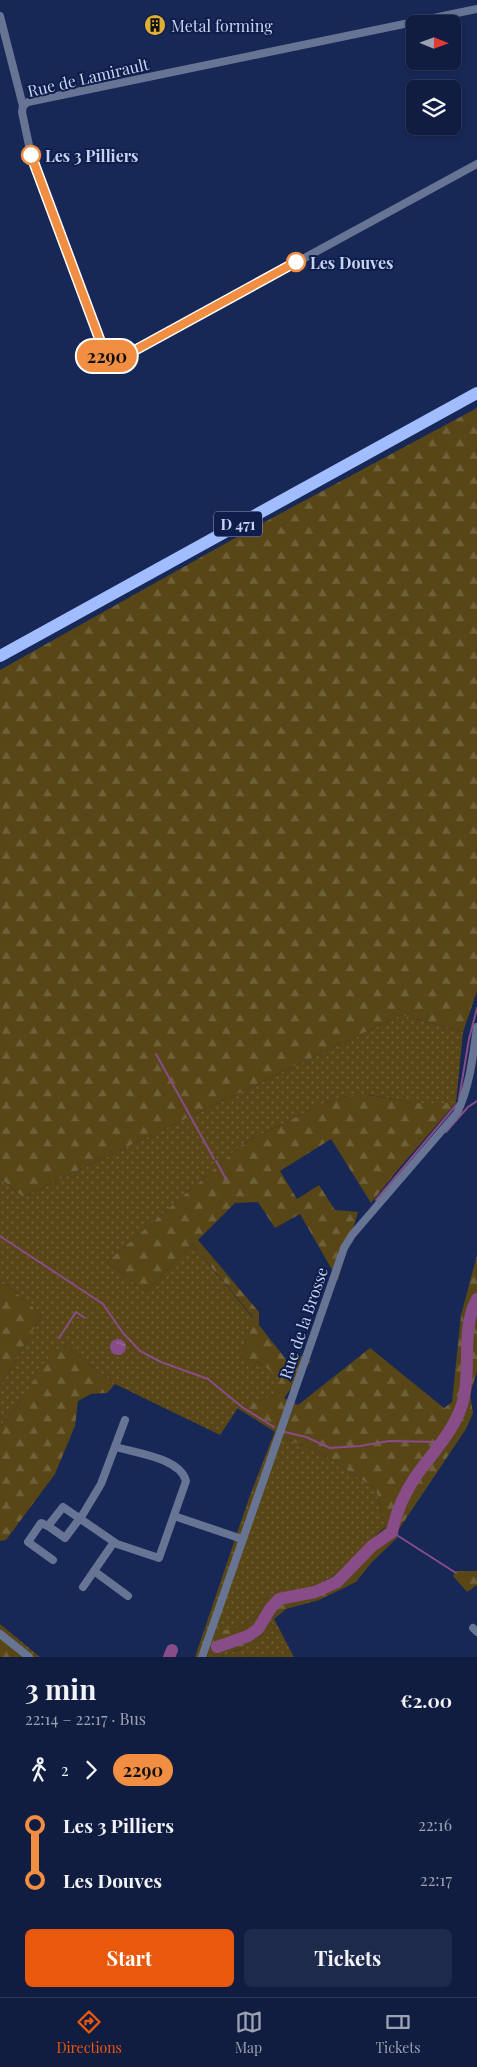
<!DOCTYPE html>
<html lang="en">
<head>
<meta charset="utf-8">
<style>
	:root { --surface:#111d40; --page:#1e2a4b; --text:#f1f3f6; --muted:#9ca2b1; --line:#303b59; --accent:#ea580c }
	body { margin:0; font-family:"Playfair Display",serif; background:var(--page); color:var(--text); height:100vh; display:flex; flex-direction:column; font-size:19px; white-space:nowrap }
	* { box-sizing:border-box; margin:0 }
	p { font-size:16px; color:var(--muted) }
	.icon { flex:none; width:28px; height:28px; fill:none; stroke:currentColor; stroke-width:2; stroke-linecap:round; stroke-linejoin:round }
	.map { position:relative; height:1657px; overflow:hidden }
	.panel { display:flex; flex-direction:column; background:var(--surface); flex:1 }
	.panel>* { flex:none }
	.badge { padding:0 10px; border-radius:16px; font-size:18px; line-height:32px }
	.needle { width:32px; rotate:91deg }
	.fabs { position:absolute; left:406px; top:15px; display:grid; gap:10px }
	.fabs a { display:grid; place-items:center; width:55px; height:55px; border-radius:8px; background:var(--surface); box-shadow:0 1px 4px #0004,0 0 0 1px var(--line); font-size:25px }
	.map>.badge { position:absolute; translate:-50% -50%; box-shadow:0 0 0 2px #fff }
	.legs { display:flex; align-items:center; gap:8px; height:55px; padding:0 25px; font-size:16px }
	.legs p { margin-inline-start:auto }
	.summary { display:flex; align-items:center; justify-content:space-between; height:85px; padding:0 25px }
	h1 { font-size:28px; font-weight:700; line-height:38px }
	.button { display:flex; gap:10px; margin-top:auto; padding:10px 25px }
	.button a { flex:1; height:58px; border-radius:8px; background:var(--accent); color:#fff; font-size:20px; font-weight:700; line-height:58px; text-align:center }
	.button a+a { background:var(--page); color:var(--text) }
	ul { padding:0 25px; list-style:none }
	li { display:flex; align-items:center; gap:18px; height:55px; font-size:19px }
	li i { display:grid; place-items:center; width:8px; height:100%; margin:0 6px; background:currentColor }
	li i::after { content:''; width:12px; height:12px; margin:-6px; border:4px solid; border-radius:50%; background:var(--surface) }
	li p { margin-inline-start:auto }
	li:first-child i { background:linear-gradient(#0000 50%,currentColor 0) }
	li:last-child i { background:linear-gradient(currentColor 50%,#0000 0) }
	.tab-bar { display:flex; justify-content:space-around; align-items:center; height:70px; border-top:1px solid var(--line); background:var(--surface); font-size:14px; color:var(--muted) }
	.tab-bar a { display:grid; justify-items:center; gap:2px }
	.tab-bar .on { color:var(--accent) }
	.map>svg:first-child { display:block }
	.grass { fill:url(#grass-dots) }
	.forest { fill:url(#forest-firs) }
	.water { fill:url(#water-ripples) }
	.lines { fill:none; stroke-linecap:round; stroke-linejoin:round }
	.stream { stroke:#884c89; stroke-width:2 }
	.river { stroke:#884c89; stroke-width:12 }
	.minor { stroke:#677494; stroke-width:8 }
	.primary { stroke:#a1bdff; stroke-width:12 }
	.line-1-casing { stroke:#fff; stroke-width:11 }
	.line-1 { stroke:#f28e42; stroke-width:8 }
	.stop-1-dot { fill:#fff; stroke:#f28e42; stroke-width:2.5 }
	.labels { text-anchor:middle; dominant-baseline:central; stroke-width:4; stroke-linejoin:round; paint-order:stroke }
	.shield { fill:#0e1d4a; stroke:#909dbf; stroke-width:1 }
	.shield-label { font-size:15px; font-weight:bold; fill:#c7d4f1 }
	.poi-label { font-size:16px; fill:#c7d4f1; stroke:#0e1d4a; text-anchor:start }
	.street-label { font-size:16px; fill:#c7d4f1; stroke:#0e1d4a }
	.stop-label { font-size:16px; font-weight:bold; fill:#c7d4f1; stroke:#0e1d4a; text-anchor:start }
</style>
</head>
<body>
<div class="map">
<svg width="477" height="1657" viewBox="0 0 477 1657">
	<defs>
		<pattern id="grass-dots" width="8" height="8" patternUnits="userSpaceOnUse" patternTransform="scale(1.25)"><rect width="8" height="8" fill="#584617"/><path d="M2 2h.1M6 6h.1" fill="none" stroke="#6e6039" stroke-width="1.8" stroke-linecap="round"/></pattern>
		<pattern id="forest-firs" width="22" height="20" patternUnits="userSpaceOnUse" patternTransform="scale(1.25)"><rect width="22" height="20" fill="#584617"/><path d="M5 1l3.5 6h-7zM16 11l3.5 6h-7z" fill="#6e6039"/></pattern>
		<pattern id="water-ripples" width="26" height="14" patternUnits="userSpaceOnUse" patternTransform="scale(1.25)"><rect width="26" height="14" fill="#884c89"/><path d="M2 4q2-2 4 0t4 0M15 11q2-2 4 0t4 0" fill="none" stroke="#9c6da0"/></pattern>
	</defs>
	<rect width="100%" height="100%" fill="#172756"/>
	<g class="grass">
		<path d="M401 1015 463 1032 456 1103C443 1103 429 1105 417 1103 379 1098 361 1088 324 1103L244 1143 107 1262 146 1292 192 1244 253 1318 241 1357 253 1370 257 1361 282 1378 273 1396 238 1408 220 1435 115 1384 65 1345 0 1427V1387L42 1315 0 1279V1178L23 1197Z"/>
		<polygon points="275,1431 283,1437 329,1458 376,1489 385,1527 338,1572 315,1588 268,1596 251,1619 234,1630 216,1630 207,1657 195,1657 249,1498"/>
		<path d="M274 1619 294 1657H218C245 1648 260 1644 274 1619Z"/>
		<polygon points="0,1624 40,1657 0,1657"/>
	</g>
	<g class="forest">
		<polygon points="477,408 477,991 463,1032 401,1015 23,1197 0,1178 0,670 244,533"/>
		<polygon points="361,1094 419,1103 456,1103 401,1166 371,1203 331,1139 280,1171 297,1199 319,1185 335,1210 358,1212 338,1280 300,1214 275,1228 258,1202 235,1203 198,1240 259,1312 259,1325 288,1362 297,1354 311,1361 284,1398 298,1405 370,1348 444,1408 452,1402 461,1315 477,1255 477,1371 470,1394 473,1413 466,1429 399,1529 397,1538 371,1563 356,1582 319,1600 286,1609 274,1619 267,1631 251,1645 218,1657 207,1657 216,1630 234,1630 251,1619 268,1596 315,1588 338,1572 385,1528 376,1489 329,1458 283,1437 237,1408 273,1396 281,1378 257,1361 253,1371 241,1357 253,1317 192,1244 146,1292 107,1262 244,1143 324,1103 337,1098"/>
		<polygon points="0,1279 42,1315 0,1387"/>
		<polygon points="65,1345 115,1384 107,1393 91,1394 78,1401 75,1426 55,1474 6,1540 0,1541 0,1427 20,1402 52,1352"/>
		<polygon points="456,1571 477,1571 477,1585 467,1592 453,1576"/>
		<polygon points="0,1641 23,1646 25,1657 0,1657"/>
	</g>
	<circle class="water" cx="118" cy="1347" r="8"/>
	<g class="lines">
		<g class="stream">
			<polyline points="156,1054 214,1159"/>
			<polyline points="459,1099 469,1039 477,1008"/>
			<polyline points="446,1132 468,1107 477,1101"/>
			<polyline points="216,1161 226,1179"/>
			<polyline points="376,1200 457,1104"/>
			<polyline points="0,1236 103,1304 123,1333 140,1351 161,1362 208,1379 242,1407 274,1427"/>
			<polyline points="59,1338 76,1312 85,1318"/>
			<polyline points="285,1432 306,1437 330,1448 360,1446 389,1441 441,1442"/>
			<polyline points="392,1532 456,1573"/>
		</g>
		<g class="river">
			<path d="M217 1647 248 1636 258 1629 270 1609 279 1599 315 1592 337 1582 372 1546 392 1532C396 1513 405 1492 416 1476 433 1452 458 1427 464 1397 471 1365 461 1328 477 1299"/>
			<polyline points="169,1657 172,1650"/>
		</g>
		<g class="minor">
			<polyline points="0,16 23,106 22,112 31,155 104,351 110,358 119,359 477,164"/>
			<polyline points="23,106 28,102 477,9"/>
			<path d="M116 1447C136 1453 180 1458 186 1481L159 1558 117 1544 63 1507 48 1526 65 1538 83 1514 101 1484 125 1420"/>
			<polyline points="174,1516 242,1539"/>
			<polyline points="48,1526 41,1523 28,1542 53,1560"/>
			<polyline points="94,1571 128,1596"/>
			<polyline points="83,1587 114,1542"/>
			<polyline points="473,1628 477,1632"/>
			<polyline points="0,1634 29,1657"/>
			<path d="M202 1657 344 1248 352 1235 457 1113C470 1086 473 1056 477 1027"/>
		</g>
		<polyline class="primary" points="0,656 477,393"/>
	</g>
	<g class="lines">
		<g class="line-1-casing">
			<polyline id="line-1" points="31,155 104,351 110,358 119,359 296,262"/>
		</g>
		<use href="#line-1" class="line-1"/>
	</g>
	<defs>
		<g id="building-disc" transform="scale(1.125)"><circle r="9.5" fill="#dfb034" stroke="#0e1d4a"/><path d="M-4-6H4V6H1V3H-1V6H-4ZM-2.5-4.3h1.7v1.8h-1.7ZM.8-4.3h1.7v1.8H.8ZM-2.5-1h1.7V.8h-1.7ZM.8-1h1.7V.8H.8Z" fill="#111"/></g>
	</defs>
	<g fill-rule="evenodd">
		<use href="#building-disc" x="155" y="25"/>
	</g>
	<g class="stop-1-dot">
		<circle cx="31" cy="155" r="9"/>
		<circle cx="296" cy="262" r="9"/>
	</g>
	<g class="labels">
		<rect class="shield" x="214" y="511.5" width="48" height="25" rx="4"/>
		<g class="shield-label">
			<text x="238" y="524">D 471</text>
		</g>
		<g class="poi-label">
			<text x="171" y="25">Metal forming</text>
		</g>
		<g class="street-label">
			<text transform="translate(88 77) rotate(-13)">Rue de Lamirault</text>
			<text transform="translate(303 1323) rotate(-71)">Rue de la Brosse</text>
		</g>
		<g class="stop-label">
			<text x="45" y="155">Les 3 Pilliers</text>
			<text x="310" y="262">Les Douves</text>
		</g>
	</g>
</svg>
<div class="fabs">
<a><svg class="needle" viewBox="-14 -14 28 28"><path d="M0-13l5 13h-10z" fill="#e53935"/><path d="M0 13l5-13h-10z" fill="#9ca2b1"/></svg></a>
<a><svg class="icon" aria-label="layers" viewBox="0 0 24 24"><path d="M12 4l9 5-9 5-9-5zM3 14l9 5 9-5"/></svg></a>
</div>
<b class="badge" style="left:107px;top:356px;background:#f28e42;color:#111">2290</b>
</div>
<section class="panel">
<div class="summary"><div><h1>3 min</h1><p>22:14 – 22:17 · Bus</p></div><b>€2.00</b></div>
<div class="legs"><svg class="icon" aria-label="walk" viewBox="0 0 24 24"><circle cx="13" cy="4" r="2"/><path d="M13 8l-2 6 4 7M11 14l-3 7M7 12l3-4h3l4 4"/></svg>2<svg class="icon" aria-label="forward" viewBox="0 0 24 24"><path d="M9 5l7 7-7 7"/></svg><b class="badge" style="background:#f28e42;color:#111">2290</b></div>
<ul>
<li><i style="color:#f28e42"></i><b>Les 3 Pilliers</b><p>22:16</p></li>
<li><i style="color:#f28e42"></i><b>Les Douves</b><p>22:17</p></li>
</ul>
<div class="button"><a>Start</a><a>Tickets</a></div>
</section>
<nav class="tab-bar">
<a class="on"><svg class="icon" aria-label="directions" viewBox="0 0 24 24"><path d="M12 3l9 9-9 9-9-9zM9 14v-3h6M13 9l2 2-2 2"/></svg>Directions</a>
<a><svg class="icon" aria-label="map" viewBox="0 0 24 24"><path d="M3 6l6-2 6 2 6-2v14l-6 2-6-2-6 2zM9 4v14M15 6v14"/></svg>Map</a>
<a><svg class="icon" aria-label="tickets" viewBox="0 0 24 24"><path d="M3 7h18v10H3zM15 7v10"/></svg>Tickets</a>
</nav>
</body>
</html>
